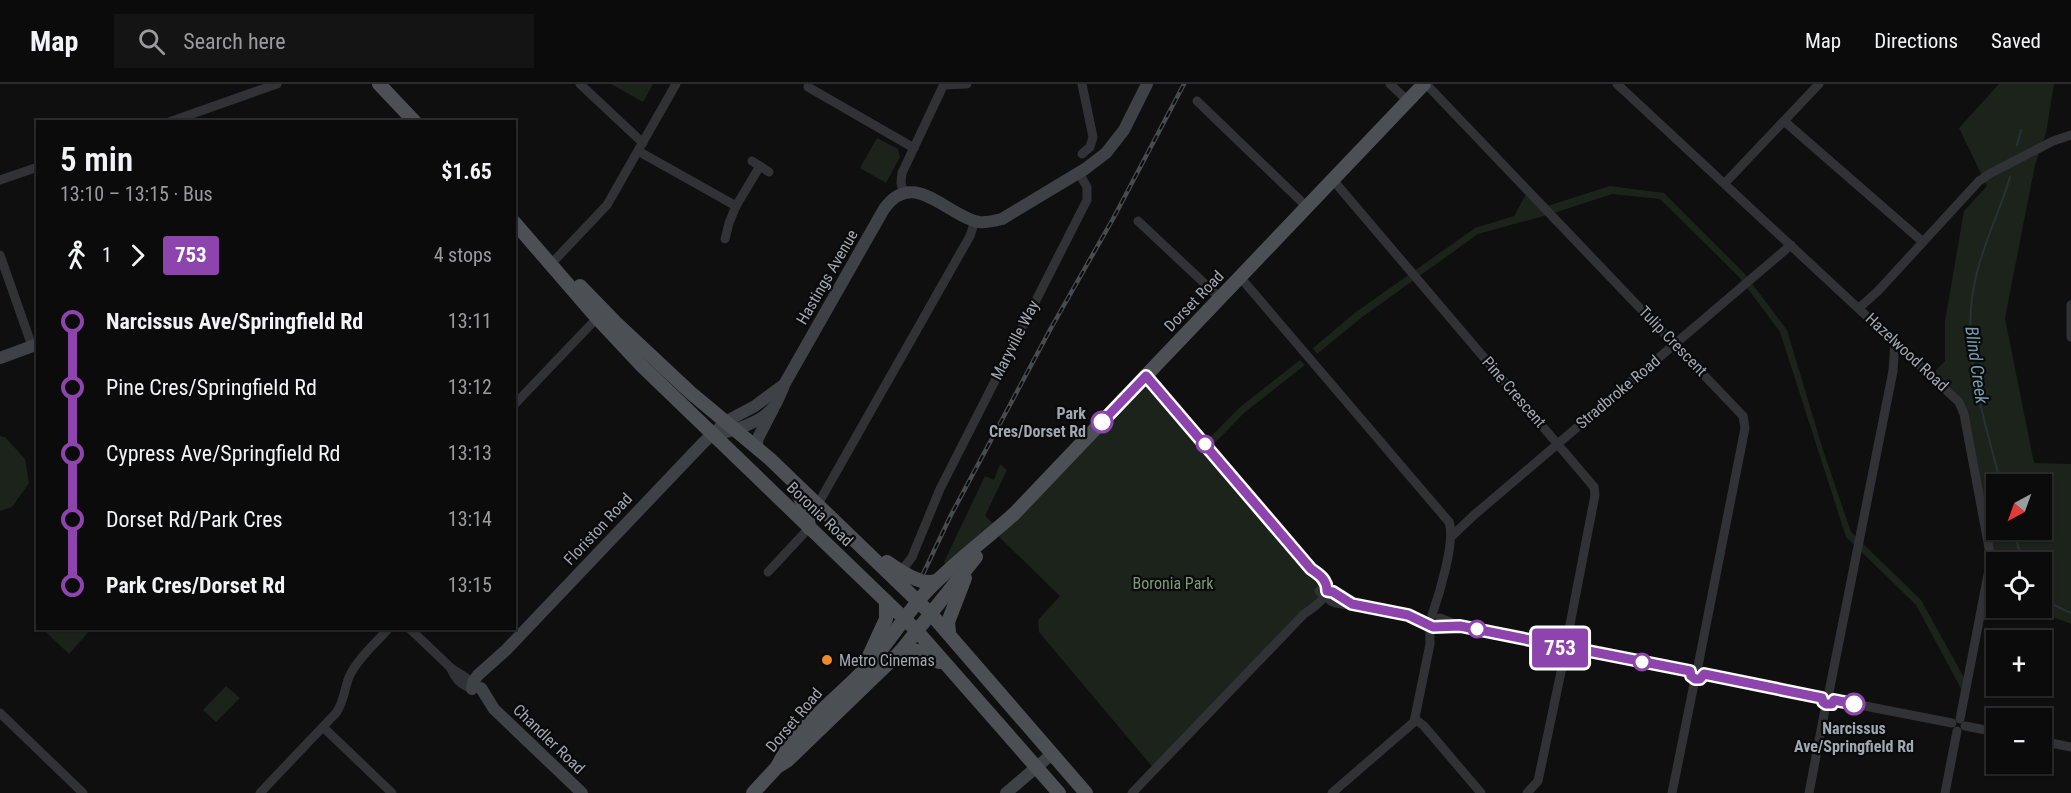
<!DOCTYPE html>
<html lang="en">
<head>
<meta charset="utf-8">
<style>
	:root { --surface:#0b0b0c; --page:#141415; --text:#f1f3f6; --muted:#9a9b9d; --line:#2b2b2d }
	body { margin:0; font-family:"Roboto Condensed",sans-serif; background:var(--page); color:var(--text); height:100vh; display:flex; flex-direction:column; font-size:22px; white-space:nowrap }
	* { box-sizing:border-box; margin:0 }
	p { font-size:20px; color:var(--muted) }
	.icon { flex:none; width:33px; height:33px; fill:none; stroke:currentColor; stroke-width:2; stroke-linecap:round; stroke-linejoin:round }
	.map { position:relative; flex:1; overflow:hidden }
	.panel { position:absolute; left:36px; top:36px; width:480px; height:510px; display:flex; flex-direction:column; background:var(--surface); border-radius:0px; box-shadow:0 2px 4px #0004,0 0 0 2px var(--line) }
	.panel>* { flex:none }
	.badge { padding:0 12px; border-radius:4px; font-size:21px; line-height:39px }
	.needle { width:39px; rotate:221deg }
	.controls { position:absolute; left:1986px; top:390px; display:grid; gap:12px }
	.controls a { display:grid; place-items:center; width:66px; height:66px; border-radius:0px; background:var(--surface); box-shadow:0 2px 4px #0004,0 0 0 2px var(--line); font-size:30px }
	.map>.badge { position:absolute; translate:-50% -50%; box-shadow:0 0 0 3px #fff }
	.legs { display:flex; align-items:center; gap:9px; height:66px; padding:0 24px; font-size:20px }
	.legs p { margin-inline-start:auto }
	.overview { display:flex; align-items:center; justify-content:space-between; height:102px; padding:0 24px }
	h1 { font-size:33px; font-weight:600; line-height:45px }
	ul { padding:0 24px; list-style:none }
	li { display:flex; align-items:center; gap:21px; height:66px; font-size:22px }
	li i { display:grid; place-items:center; width:9px; height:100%; margin:0 8px; background:currentColor }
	li i::after { content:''; width:15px; height:15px; margin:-8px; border:4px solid; border-radius:50%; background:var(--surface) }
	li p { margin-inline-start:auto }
	li:first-child i { background:linear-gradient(#0000 50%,currentColor 0) }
	li:last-child i { background:linear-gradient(currentColor 50%,#0000 0) }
	header { display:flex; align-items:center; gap:36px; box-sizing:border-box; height:84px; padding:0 30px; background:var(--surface); border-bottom:2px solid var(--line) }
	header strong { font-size:28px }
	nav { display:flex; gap:33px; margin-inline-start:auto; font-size:21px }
	.search { width:420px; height:54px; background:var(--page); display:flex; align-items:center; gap:15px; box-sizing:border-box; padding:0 21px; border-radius:0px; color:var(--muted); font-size:22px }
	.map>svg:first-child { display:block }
	.green { fill:#1b231b; fill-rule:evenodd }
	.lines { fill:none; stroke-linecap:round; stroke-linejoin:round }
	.stream { stroke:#283135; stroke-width:2 }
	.minor { stroke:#303235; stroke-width:9 }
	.secondary { stroke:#3e4145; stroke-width:12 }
	.primary { stroke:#4c4f54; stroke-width:14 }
	.rail-casing { stroke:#474a4e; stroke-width:4.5 }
	.rail { stroke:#0a0a0b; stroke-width:2; stroke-dasharray:7; stroke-linecap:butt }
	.line-1-casing { stroke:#fff; stroke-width:14 }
	.line-1 { stroke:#8e44ad; stroke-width:9 }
	.stop-1-dot { fill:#fff; stroke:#8e44ad; stroke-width:3 }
	.poi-dot { fill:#ed8b2a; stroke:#0a0a0b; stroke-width:2 }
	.labels { text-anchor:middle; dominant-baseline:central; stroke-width:4.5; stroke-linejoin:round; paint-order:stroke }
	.street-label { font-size:16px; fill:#a0a8b1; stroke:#0a0a0b }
	.stop-label { font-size:16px; font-weight:bold; fill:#a0a8b1; stroke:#0a0a0b; text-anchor:end }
	.park-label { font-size:16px; fill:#7b9c77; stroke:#0a0a0b }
	.poi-label { font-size:16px; fill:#a0a8b1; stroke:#0a0a0b; text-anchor:start }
	.water-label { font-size:18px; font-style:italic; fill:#779cac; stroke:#0a0a0b }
</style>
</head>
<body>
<header>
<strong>Map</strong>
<div class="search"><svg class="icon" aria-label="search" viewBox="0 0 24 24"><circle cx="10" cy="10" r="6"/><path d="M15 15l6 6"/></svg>Search here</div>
<nav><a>Map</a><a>Directions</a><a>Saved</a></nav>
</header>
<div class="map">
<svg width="2071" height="709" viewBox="0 0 2071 709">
	<rect width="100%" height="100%" fill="#0f0f10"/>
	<g class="green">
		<polygon points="611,0 653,0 643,18"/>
		<path d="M1999 0H2054L2046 49 2035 81 2005 234 2034 379 2071 380V540L2039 528 2036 524H2042V478H1996V496L1987 498 1990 481 1964 330 1931 291 1945 277V237L1964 127 1987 102 1959 44ZM1996 400H2042V446H1996Z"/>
		<polygon points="877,54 898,65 900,73 886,99 860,84"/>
		<polygon points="1610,102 1664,109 1744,189 1787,246 1823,366 1851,448 1921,516 1967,599 1964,610 1916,521 1846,453 1780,248 1739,193 1660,115 1612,110 1551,130 1478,150 1361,234 1317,270 1313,264 1356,228 1475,144 1514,132 1528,107 1544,123"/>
		<polygon points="1300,276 1305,281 1244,329 1209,365 1321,496 1322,510 1155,686 1039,548 1038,536 1060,512 994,448 950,484 944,478 985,392 994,396 1000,380 1007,386 985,432 998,444 1146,292 1205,359 1239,324"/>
		<polygon points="0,352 5,353 25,375 29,399 12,423 0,427"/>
		<polygon points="43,545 91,545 69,570"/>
		<polygon points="226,602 240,614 216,638 203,626"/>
	</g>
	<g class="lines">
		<g class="stream">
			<polyline points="2017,61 2021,46"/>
			<path d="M2001 400C1984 335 1960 265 1975 197 1982 161 2000 128 2010 93"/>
			<polyline points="2013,446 2023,478"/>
			<polyline points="2042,511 2052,520 2071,529"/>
		</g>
		<g class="minor">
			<polyline points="580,0 643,59"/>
			<polyline points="1390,0 1408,17"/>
			<polyline points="1426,0 1743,332 1745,344 1698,582"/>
			<polyline points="1617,0 1959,318 1964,330 1991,475 1960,635"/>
			<polyline points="943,1 967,0"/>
			<polyline points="808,3 914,64"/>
			<polyline points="1197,17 1307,123"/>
			<polyline points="1784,37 1923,158"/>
			<polyline points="169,38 277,0"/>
			<polyline points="638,67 736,122 760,82"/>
			<polyline points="1082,70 1090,63 1093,53 1082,0"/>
			<polyline points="752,77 769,88"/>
			<polyline points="0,96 38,83"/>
			<polyline points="1333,96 1594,403 1595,411 1567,556"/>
			<polyline points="1725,99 1819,0"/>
			<polyline points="904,110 901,99 902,89 944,0"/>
			<polyline points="1138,137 1220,214"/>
			<polyline points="725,155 729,139 736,122"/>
			<polyline points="0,171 32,262"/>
			<polyline points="552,179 607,121 676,0"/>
			<path d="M1240 193 1449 438C1456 456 1439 511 1432 531"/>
			<polyline points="2071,221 2071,253"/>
			<polyline points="1859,224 1878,207 1979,97 1991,89 2053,57 2071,51"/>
			<polyline points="514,321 597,234"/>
			<polyline points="818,420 970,152 975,137"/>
			<polyline points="1451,453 1473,432 1791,161"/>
			<polyline points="899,486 906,481 912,473 940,405 1087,116 1087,103 1079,89"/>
			<polyline points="768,488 809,444"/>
			<polyline points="1319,507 1331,517 1336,519 1408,531 1433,542 1460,542"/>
			<polyline points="1322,507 1331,507 1350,519"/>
			<polyline points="1440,534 1460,542 1560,562"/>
			<polyline points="409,544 451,584 473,598"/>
			<polyline points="1573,564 1690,587"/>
			<path d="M451 585C456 596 461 601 472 605"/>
			<polyline points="1704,590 1822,614"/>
			<polyline points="1829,608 1893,287 1895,258"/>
			<polyline points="1834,616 1952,639"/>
			<polyline points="0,629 83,709"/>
			<polyline points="1415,635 1424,642 1481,709"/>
			<polyline points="1965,642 1996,648"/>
			<polyline points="323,643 392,709"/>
			<polyline points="2042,657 2071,663"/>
			<path d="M260 709 336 629C344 618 344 606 349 593 357 575 376 559 389 544"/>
			<path d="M1132 709 1304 530C1326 515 1338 505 1311 485L1146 292"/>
			<polyline points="1332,709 1414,638 1430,560 1430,541"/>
			<polyline points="1527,709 1538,697 1565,569"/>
			<polyline points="1672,709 1695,595"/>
			<polyline points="1809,709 1826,620"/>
			<polyline points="1945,709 1957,647"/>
		</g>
		<g class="secondary">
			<polyline points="0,274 38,260"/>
			<path d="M713 351C732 347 764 338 775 321 779 314 782 306 785 299L884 125C913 83 947 132 979 138 986 139 994 137 1002 135L1085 85 1106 69 1124 46 1147 0"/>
			<polyline points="756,363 758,354 773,325"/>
			<polyline points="481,604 494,625 582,709"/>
			<polyline points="472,605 473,598 478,591 506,566 703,359 727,337 755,322 782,302"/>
			<polyline points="1006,709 1052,670"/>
		</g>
		<g class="primary">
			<polyline points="379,0 415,38"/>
			<polyline points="514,138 597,234 642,282 917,547 1059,709"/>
			<polyline points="580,202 614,237 691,309 770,375 931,530 1086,709"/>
			<polyline points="795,404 807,427 809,444"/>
			<path d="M887 478C900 487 921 502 936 497"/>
			<polyline points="949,548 948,538 965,494"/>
			<path d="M900 568C915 563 926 568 939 578"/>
			<polyline points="869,572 886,535 886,517"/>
			<path d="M777 683C795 645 833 618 862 588 885 564 903 534 925 509 952 480 984 457 1014 430L1424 0"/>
			<polyline points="753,709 777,683 788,676 900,568 976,473"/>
		</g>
		<g class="rail-casing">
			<polyline id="rail" points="923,490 951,431 1051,244 1114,133 1184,0"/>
		</g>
		<use href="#rail" class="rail"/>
	</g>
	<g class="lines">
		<g class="line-1-casing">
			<path id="line-1" d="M1102 338 1146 292 1311 485C1320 491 1327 496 1327 507L1333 508 1352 520 1408 531 1433 543 1460 542 1560 562V566L1565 569 1569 568 1573 564 1690 587 1691 592 1695 595H1700L1704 590 1822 614 1823 618 1826 620H1832L1834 616 1854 620"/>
		</g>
		<use href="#line-1" class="line-1"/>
	</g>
	<g class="stop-1-dot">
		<circle cx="1102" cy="338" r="10"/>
		<circle cx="1205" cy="360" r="8"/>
		<circle cx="1477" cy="545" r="8"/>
		<circle cx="1642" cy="578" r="8"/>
		<circle cx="1854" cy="620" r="10"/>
	</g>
	<circle class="poi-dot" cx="827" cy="576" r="6"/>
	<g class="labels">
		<g class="street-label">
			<text transform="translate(827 193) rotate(-60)">Hastings Avenue</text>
			<text transform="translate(1194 217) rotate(-46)">Dorset Road</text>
			<text transform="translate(1015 256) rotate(-63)">Maryville Way</text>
			<text transform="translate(1673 257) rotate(46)">Tulip Crescent</text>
			<text transform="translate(1907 268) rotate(43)">Hazelwood Road</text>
			<text transform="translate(1514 308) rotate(49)">Pine Crescent</text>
			<text transform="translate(1618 308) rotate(-40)">Stradbroke Road</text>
			<text transform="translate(820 430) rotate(44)">Boronia Road</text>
			<text transform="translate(598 445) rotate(-47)">Floriston Road</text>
			<text transform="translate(794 636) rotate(-50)">Dorset Road</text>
			<text transform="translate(549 655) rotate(44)">Chandler Road</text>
		</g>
		<g class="stop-label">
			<text x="1086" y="329">Park<tspan x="1086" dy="18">Cres/Dorset Rd</tspan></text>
			<text x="1854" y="644" text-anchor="middle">Narcissus<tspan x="1854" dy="18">Ave/Springfield Rd</tspan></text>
		</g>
		<g class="park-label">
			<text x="1173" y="499">Boronia Park</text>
		</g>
		<g class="poi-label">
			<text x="839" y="576">Metro Cinemas</text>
		</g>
		<g class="water-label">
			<text transform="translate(1977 281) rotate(82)">Blind Creek</text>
		</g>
	</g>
</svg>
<div class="controls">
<a><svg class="needle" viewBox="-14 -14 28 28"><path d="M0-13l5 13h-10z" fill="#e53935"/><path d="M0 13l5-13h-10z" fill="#9a9b9d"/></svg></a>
<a><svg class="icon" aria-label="locate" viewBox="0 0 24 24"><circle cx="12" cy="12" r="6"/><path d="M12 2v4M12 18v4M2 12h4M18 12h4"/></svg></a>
<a>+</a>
<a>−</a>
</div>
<b class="badge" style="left:1560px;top:564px;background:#8e44ad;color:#fff">753</b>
<section class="panel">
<div class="overview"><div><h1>5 min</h1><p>13:10 – 13:15 · Bus</p></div><b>$1.65</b></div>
<div class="legs"><svg class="icon" aria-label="walk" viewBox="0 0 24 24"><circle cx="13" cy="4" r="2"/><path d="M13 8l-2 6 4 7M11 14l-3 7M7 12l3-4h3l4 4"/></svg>1<svg class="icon" aria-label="forward" viewBox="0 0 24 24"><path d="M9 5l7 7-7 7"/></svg><b class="badge" style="background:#8e44ad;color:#fff">753</b><p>4 stops</p></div>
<ul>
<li><i style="color:#8e44ad"></i><b>Narcissus Ave/Springfield Rd</b><p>13:11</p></li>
<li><i style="color:#8e44ad"></i><span>Pine Cres/Springfield Rd</span><p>13:12</p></li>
<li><i style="color:#8e44ad"></i><span>Cypress Ave/Springfield Rd</span><p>13:13</p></li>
<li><i style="color:#8e44ad"></i><span>Dorset Rd/Park Cres</span><p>13:14</p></li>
<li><i style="color:#8e44ad"></i><b>Park Cres/Dorset Rd</b><p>13:15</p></li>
</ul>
</section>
</div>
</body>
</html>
